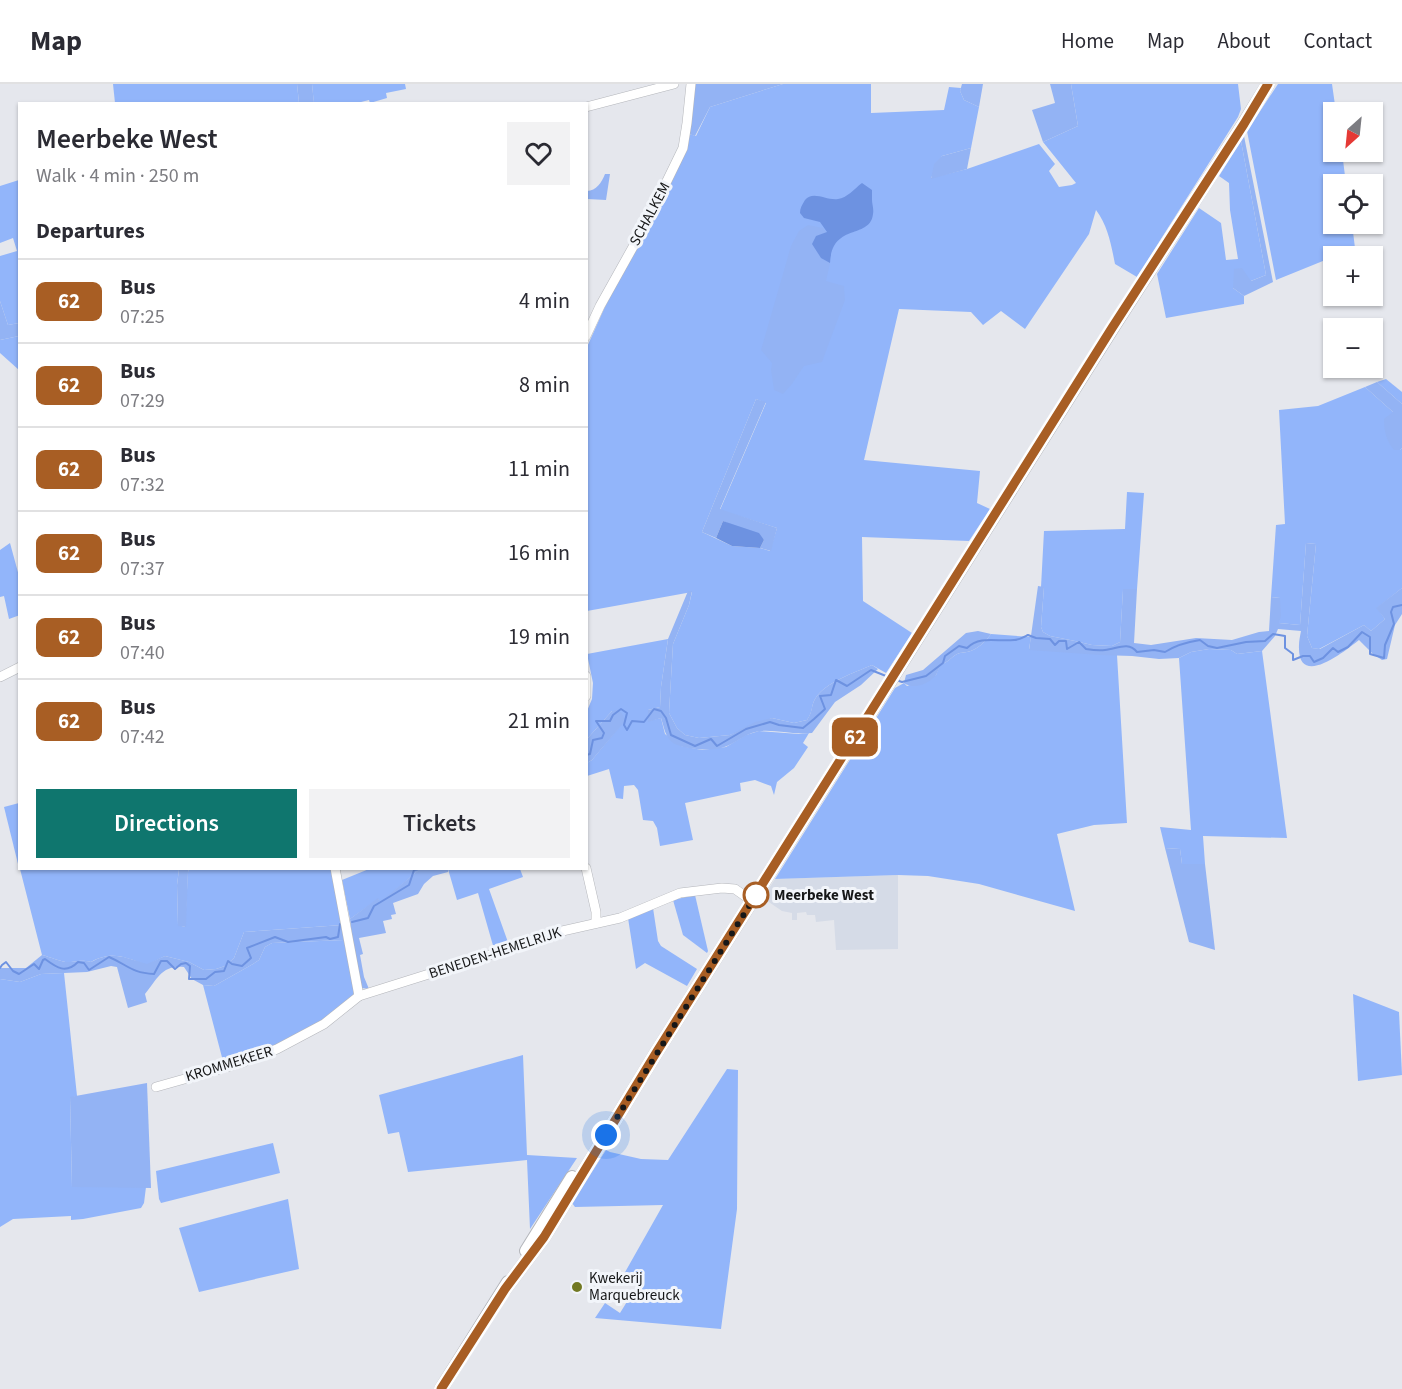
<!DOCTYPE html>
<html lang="en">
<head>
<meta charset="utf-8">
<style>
	:root { --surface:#fff; --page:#f2f2f3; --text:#2b2b33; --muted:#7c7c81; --line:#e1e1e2; --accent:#0f766e }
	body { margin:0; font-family:"Source Sans 3",sans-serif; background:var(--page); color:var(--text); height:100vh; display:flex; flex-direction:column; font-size:22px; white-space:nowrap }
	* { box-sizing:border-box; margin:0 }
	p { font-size:20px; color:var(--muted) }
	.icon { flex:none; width:33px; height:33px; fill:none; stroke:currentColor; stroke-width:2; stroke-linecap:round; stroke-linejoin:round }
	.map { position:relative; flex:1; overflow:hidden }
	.drawer { position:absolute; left:18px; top:18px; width:570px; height:768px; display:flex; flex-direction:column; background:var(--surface); border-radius:0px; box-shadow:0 2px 4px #0004 }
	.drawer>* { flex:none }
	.badge { padding:0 12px; border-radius:9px; font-size:21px; line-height:39px }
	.needle { width:39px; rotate:207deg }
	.tools { position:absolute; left:1323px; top:18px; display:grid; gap:12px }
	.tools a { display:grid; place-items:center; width:60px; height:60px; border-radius:0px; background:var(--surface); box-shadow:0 2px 4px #0004; font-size:30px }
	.you { position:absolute; width:30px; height:30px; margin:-15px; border:4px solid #fff; border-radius:50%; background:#1a73e8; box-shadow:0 0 0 9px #1a73e833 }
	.map>.badge { position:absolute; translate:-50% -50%; box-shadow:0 0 0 3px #fff }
	h2 { padding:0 18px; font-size:22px; line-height:54px }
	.round { display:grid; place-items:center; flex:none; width:63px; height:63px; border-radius:0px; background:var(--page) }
	.summary { display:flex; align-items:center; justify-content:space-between; height:102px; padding:0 18px }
	h1 { font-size:28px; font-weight:600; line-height:45px }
	.primary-button { display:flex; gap:12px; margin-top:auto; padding:12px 18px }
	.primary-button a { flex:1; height:69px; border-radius:0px; background:var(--accent); color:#fff; font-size:24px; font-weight:600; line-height:69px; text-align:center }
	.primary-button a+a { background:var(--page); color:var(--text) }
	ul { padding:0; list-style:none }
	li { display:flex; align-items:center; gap:18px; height:84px; padding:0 18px; border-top:2px solid var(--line) }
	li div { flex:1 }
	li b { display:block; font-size:22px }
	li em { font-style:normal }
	li .badge { min-width:66px; font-weight:700; text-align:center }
	header { display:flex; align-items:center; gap:36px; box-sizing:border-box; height:84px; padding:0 30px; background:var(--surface); border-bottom:2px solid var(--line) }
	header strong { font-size:28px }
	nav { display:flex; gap:33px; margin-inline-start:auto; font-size:21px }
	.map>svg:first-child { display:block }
	.built { fill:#d5dbe7 }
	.green { fill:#92b5fa; fill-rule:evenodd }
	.forest { fill:#93b3f4 }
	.water { fill:#6d92e1 }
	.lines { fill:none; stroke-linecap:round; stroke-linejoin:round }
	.stream { stroke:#6d92e1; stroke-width:2 }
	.minor-casing { stroke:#b4b6bb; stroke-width:10 }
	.major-casing { stroke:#b4b6bb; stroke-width:14 }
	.minor { stroke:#fff; stroke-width:9 }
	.major { stroke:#fff; stroke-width:12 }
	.line-casing { stroke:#fff; stroke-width:14 }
	.line { stroke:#a85e24; stroke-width:9 }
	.walk { stroke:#161718; stroke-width:6; stroke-dasharray:0 10.8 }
	.stop-dot { fill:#fff; stroke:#a85e24; stroke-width:3 }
	.poi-dot { fill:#727923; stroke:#f2f5fa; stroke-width:2 }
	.labels { text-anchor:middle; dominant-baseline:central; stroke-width:6; stroke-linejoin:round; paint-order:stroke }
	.street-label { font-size:15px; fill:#161718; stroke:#f2f5fa }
	.stop-label { font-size:15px; font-weight:bold; fill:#161718; stroke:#f2f5fa; text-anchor:start }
	.poi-label { font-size:15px; fill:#161718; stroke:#f2f5fa; text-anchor:start }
</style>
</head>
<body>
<header>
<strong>Map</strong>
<nav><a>Home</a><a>Map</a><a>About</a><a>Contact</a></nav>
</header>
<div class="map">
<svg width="1402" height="1305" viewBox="0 0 1402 1305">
	<rect width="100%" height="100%" fill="#e5e7ed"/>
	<polygon class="built" points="898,791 898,865 836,866 834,836 816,838 815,831 807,831 806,828 797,829 797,836 792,836 792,829 782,827 763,814 775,795"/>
	<g class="green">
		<polygon points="113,0 297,0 299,19 115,19"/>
		<polygon points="312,0 405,0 406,5 386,9 387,14 370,19 369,16 357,19 314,20"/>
		<path d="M783 0H871V29L944 26 949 3 961 4 960 7 964 16 979 23 971 64 942 72 931 94 967 85 1039 60 1055 80 1049 87 1059 103 1072 101 1076 99 1043 58 1078 42 1071 0H1238L1241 25 1238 33 1137 193 1115 180C1111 160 1108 142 1096 126L1089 150 1025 245 1001 227 983 241 971 228 899 225 864 376 980 387 977 419 990 425 969 457 862 453 863 517 912 549 886 589 872 581C854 589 825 598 815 615 811 622 813 628 807 636L794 639 772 634 730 651 699 654 685 651 677 644 669 629 673 560 689 521 692 508 587 527V263L604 225 689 50 696 52 710 23ZM756 315 766 319 720 426 777 444 770 467 760 464 732 462 702 448Z"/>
		<polygon points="1278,0 1332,0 1336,28 1334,28 1334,68 1342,68 1346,100 1334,100 1334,140 1352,140 1355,164 1276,196 1247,47"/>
		<polygon points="1241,57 1266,191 1233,204 1244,212 1244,220 1166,234 1157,190 1199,124 1221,139 1226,176 1238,175 1230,126 1229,99 1219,92"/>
		<polygon points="19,96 19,239 8,241 0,217 0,172 17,167 13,154 0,159 0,102"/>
		<polygon points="19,252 20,252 19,286 0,269 0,256"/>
		<polygon points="1386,295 1402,308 1402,320 1377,298"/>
		<polygon points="1365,303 1393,328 1400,366 1402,364 1402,504 1377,524 1385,535 1371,547 1364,541 1319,565 1312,564 1307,552 1316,460 1306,459 1300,541 1279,539 1280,514 1271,513 1276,441 1285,440 1279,326 1318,322"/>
		<polygon points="1127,408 1144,409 1137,505 1123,506 1120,558 1112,562 1092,561 1075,557 1050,552 1043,548 1041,543 1044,503 1041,503 1044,447 1125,445"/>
		<polygon points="10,459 19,492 20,531 9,535 4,512 0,513 0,466"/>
		<path d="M991 550 1031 553 1029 565 1117 571 1127 739 1094 741 1057 750 1075 827 979 800 928 792 898 791 775 795 895 604 904 599 907 602 936 591 940 581C949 578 950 574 957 570 962 568 962 569 967 568 977 566 985 558 991 550Z"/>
		<polygon points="668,555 661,603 660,623 648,626 648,637 661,634 665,650 681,662 702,666 726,663 746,651 759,647 799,650 809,649 803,659 808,663 794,684 777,698 774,711 771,702 755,696 740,699 741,707 685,719 693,756 660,762 657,744 653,737 643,736 638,706 634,701 624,702 623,715 616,714 609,685 587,692 587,679 592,676 624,637 612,627 587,655 587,627 592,615 593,599 587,570"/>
		<polygon points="1209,565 1231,566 1237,570 1262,567 1287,754 1203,752 1205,780 1182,780 1180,765 1165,764 1160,743 1191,746 1179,574 1191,568"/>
		<polygon points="19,719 20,719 19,784 4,723"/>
		<path d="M20 785H179L177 801 178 841 185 843 188 788 189 785H331L342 841 244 848 234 874 225 882 216 885 204 886 189 878 165 872 147 881C126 874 113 866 91 878 81 876 81 877 71 878 62 879 51 873 42 871Z"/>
		<polygon points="369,785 420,785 380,819 378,815 350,835 342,796"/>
		<polygon points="448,785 520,785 523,793 489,805 509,861 494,865 478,809 457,816"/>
		<polygon points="695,811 708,867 707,869 683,851 673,816"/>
		<polygon points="653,824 658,857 661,862 697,885 687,902 645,879 636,885 628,834"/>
		<polygon points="344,856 354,908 353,913 328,934 264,968 224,981 203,901 214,902 253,880 259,876 265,863 272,859"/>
		<polygon points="64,889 77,1012 70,1014 72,1103 146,1103 144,1119 141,1124 83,1135 71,1136 71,1132 13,1135 0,1143 0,895 20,898 41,890"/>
		<polygon points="1353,910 1399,928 1402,991 1358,997"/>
		<polygon points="523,971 527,1071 577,1074 530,1145 527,1076 408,1088 399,1048 388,1050 379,1011"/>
		<polygon points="727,985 738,986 737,1125 721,1245 595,1234 605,1219 620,1229 638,1200 624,1190 663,1121 575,1123 572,1119 606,1066 610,1068 641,1075 668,1076"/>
		<polygon points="273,1059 280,1089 161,1119 159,1115 156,1087"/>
		<polygon points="288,1115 299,1185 199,1208 179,1144"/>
	</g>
	<g class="forest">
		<polygon points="297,0 312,0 314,19 299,19"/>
		<polygon points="695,0 783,0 710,23 695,52 689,50"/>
		<polygon points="962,0 983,0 979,23 964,16 960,7"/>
		<polygon points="1050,0 1071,0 1078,42 1043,58 1032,26 1055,19"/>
		<polygon points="1244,52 1273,198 1244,212 1233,204 1234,185 1242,184 1251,197 1266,191 1241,57"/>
		<polygon points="971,64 967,85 931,95 934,80 942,72"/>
		<path d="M605 90H610L606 116 587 115V107C596 107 602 98 605 90Z"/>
		<polygon points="808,141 823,144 827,149 816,152 821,174 830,179 826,197 844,202 845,216 822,278 804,282 792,300 783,310 774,306 771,286 772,279 761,266 791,162 799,147"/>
		<polygon points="0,217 8,241 19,239 19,252 0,256"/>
		<path d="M1377 298 1402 320V364L1400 366H1394C1386 356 1384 347 1384 335L1393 328 1365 303Z"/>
		<polygon points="756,315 766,318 720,425 777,444 771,467 760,464 764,456 723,437 716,454 702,448"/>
		<path d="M1306 459 1316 460 1307 552 1312 564 1320 565 1364 541 1371 547 1385 535 1376 524 1402 504V530L1395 541 1387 575 1382 576 1373 570 1359 556C1345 567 1297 606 1299 561 1299 557 1300 552 1301 547L1278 545 1275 552 1262 567 1237 570 1231 566 1209 565 1191 568 1179 574 1159 575 1132 572 1100 571 1029 566 1038 502 1044 503 1041 543 1043 548 1050 552 1075 557 1092 561 1112 562 1120 558 1123 505H1137L1134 559 1151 561 1196 554 1232 556 1259 548 1269 547 1271 513 1280 514 1281 532 1279 539 1300 541Z"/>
		<path d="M688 507H692L689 521 673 560 669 629 677 644 685 651 699 654 730 651 755 638 772 634 794 639 807 636C813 627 811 622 815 615 825 598 854 589 872 581L878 585 861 601 835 618 812 649C793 651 778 646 761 647 748 648 739 657 727 662 715 668 685 666 673 659 665 653 664 643 661 634L648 638V626L660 623 661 603 668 555Z"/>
		<path d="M978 547 991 550C985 558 977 566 967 568 962 569 962 568 957 570 950 574 949 578 940 581 939 584 938 588 936 591 929 600 914 606 904 599L906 591 923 586 966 549Z"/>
		<polygon points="616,626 622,629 625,637 592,676 587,679 587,655 612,627"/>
		<polygon points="1165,764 1180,765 1182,780 1205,780 1215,866 1189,858"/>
		<polygon points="179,785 189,785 188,788 186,843 178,842 177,801"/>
		<polygon points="420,785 448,785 448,788 433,792 424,800 418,810 393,819 396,830 391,831 392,835 383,837 386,849 359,854 363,870 360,871 364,893 369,905 362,904 360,900 354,870 350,835 378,814 380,818"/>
		<path d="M342 841 344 856 272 859 265 863 259 876 253 880 214 902 203 901 192 895 184 883C162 881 158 894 145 910L147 918 128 924 117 883 111 882 87 888 41 890 20 898 0 895V884H26L42 871C51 873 62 879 71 878 81 877 81 876 91 878 113 866 125 874 147 880L165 872 189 878 204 886 216 885 225 882 234 874 244 848Z"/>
		<polygon points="147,999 151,1104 72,1103 70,1013"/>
	</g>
	<g class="water">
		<path d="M862 99 872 106C872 109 872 112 872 116 872 120 874 125 873 130 870 156 832 138 830 179L821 174 812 160 816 152 827 148 820 138 804 134 800 129C800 124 802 121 805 116 813 106 827 117 838 115 847 114 854 105 862 99Z"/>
		<polygon points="723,437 759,449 764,456 760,464 732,462 716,454"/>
	</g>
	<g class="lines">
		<g class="stream">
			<path d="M899 597 902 598 926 592 943 579 945 572 959 562 967 564C980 551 998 558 1014 556 1019 556 1024 553 1028 551L1036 554 1050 555 1055 561 1059 557H1066L1067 565 1079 558 1086 565C1092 566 1099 567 1105 566 1117 565 1128 557 1137 568L1154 566 1165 568C1176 561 1187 558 1200 556L1208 562 1217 564 1246 558 1265 557 1273 550 1285 552V564L1293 570V576L1303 572H1310L1314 578 1323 574 1333 564 1338 568 1348 563 1362 548 1370 553V570L1384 574 1385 561 1394 540 1391 528 1393 523 1402 521"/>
			<polyline points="586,671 590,670 593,656 602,654 604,649 596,637 610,637 613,631 621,625 627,629 624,641 627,646 632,637 644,638 654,625 661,627 666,634 671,651 695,662 711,655 717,662 746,645 770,638 779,641 803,644 814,635 825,625 820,612 831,611 836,596 847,602 871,586 886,592"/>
			<polyline points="352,838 368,834 374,822 409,801 414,786 425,784"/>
			<path d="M0 884 2 881 6 878 13 887 19 890 34 880 39 885 43 876 45 875C57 884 66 890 78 878L84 879 89 886 109 873C128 881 131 889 154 890L161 877H167L175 885 181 880 186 879 190 882 189 895H206L215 888 224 887 228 877 232 880 242 882 251 874 247 864 275 853 288 858 326 853 330 855 338 853 340 840"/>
		</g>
		<g class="minor-casing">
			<g id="minor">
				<polyline points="586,23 674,0"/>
				<polyline points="586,252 600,222 648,136 683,64 687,39 691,0"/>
				<polyline points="586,592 586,612"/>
				<polyline points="0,593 20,583"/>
				<polyline points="335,784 359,912"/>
				<polyline points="586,784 596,828 596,839"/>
				<polyline points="156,1003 241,979 277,965 324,940 359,912 502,867 549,850 620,834 680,809 722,804 735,805 752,817"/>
			</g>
		</g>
		<g class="major-casing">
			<g id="major">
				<polyline points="526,1167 572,1093"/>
				<polyline points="505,1205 544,1153 656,969 1112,245 1243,41 1268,0"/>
				<polyline points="441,1305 508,1198"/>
			</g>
		</g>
		<use href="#minor" class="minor"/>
		<use href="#major" class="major"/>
	</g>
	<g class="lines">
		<g class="line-casing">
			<polyline id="line" points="441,1305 505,1205 544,1153 656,969 1112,244 1244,40 1268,0"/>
		</g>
		<use href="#line" class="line"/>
		<polyline class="walk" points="606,1051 756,811"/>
	</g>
	<circle class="stop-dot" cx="756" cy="811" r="12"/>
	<circle class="poi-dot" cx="577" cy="1203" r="6"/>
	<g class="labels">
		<g class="street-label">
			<text transform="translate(650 130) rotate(-62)">SCHALKEM</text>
			<text transform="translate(495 869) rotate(-18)">BENEDEN-HEMELRIJK</text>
			<text transform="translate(229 980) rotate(-17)">KROMMEKEER</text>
		</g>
		<g class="stop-label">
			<text x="774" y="811">Meerbeke West</text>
		</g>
		<g class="poi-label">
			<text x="589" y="1194">Kwekerij<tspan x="589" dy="17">Marquebreuck</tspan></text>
		</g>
	</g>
</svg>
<div class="tools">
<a><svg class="needle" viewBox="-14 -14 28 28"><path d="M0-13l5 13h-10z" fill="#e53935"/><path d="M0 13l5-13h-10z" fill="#7c7c81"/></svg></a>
<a><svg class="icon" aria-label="locate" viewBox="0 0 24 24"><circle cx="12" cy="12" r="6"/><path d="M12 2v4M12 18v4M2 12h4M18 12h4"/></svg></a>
<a>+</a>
<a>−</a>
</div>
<div class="you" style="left:606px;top:1051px"></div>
<b class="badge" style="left:855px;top:653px;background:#a85e24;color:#fff">62</b>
<section class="drawer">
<div class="summary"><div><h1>Meerbeke West</h1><p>Walk · 4 min · 250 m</p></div><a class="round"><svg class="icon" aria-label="heart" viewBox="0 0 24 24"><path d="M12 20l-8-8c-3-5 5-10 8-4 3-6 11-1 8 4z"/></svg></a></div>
<h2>Departures</h2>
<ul>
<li><span class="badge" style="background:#a85e24;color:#fff">62</span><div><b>Bus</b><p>07:25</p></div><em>4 min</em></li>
<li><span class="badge" style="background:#a85e24;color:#fff">62</span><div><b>Bus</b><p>07:29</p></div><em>8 min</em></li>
<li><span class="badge" style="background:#a85e24;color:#fff">62</span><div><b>Bus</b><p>07:32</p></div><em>11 min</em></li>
<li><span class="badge" style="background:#a85e24;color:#fff">62</span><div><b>Bus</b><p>07:37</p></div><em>16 min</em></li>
<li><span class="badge" style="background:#a85e24;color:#fff">62</span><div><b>Bus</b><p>07:40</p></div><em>19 min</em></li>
<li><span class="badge" style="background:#a85e24;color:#fff">62</span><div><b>Bus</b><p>07:42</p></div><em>21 min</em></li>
</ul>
<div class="primary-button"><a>Directions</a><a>Tickets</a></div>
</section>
</div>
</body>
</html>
